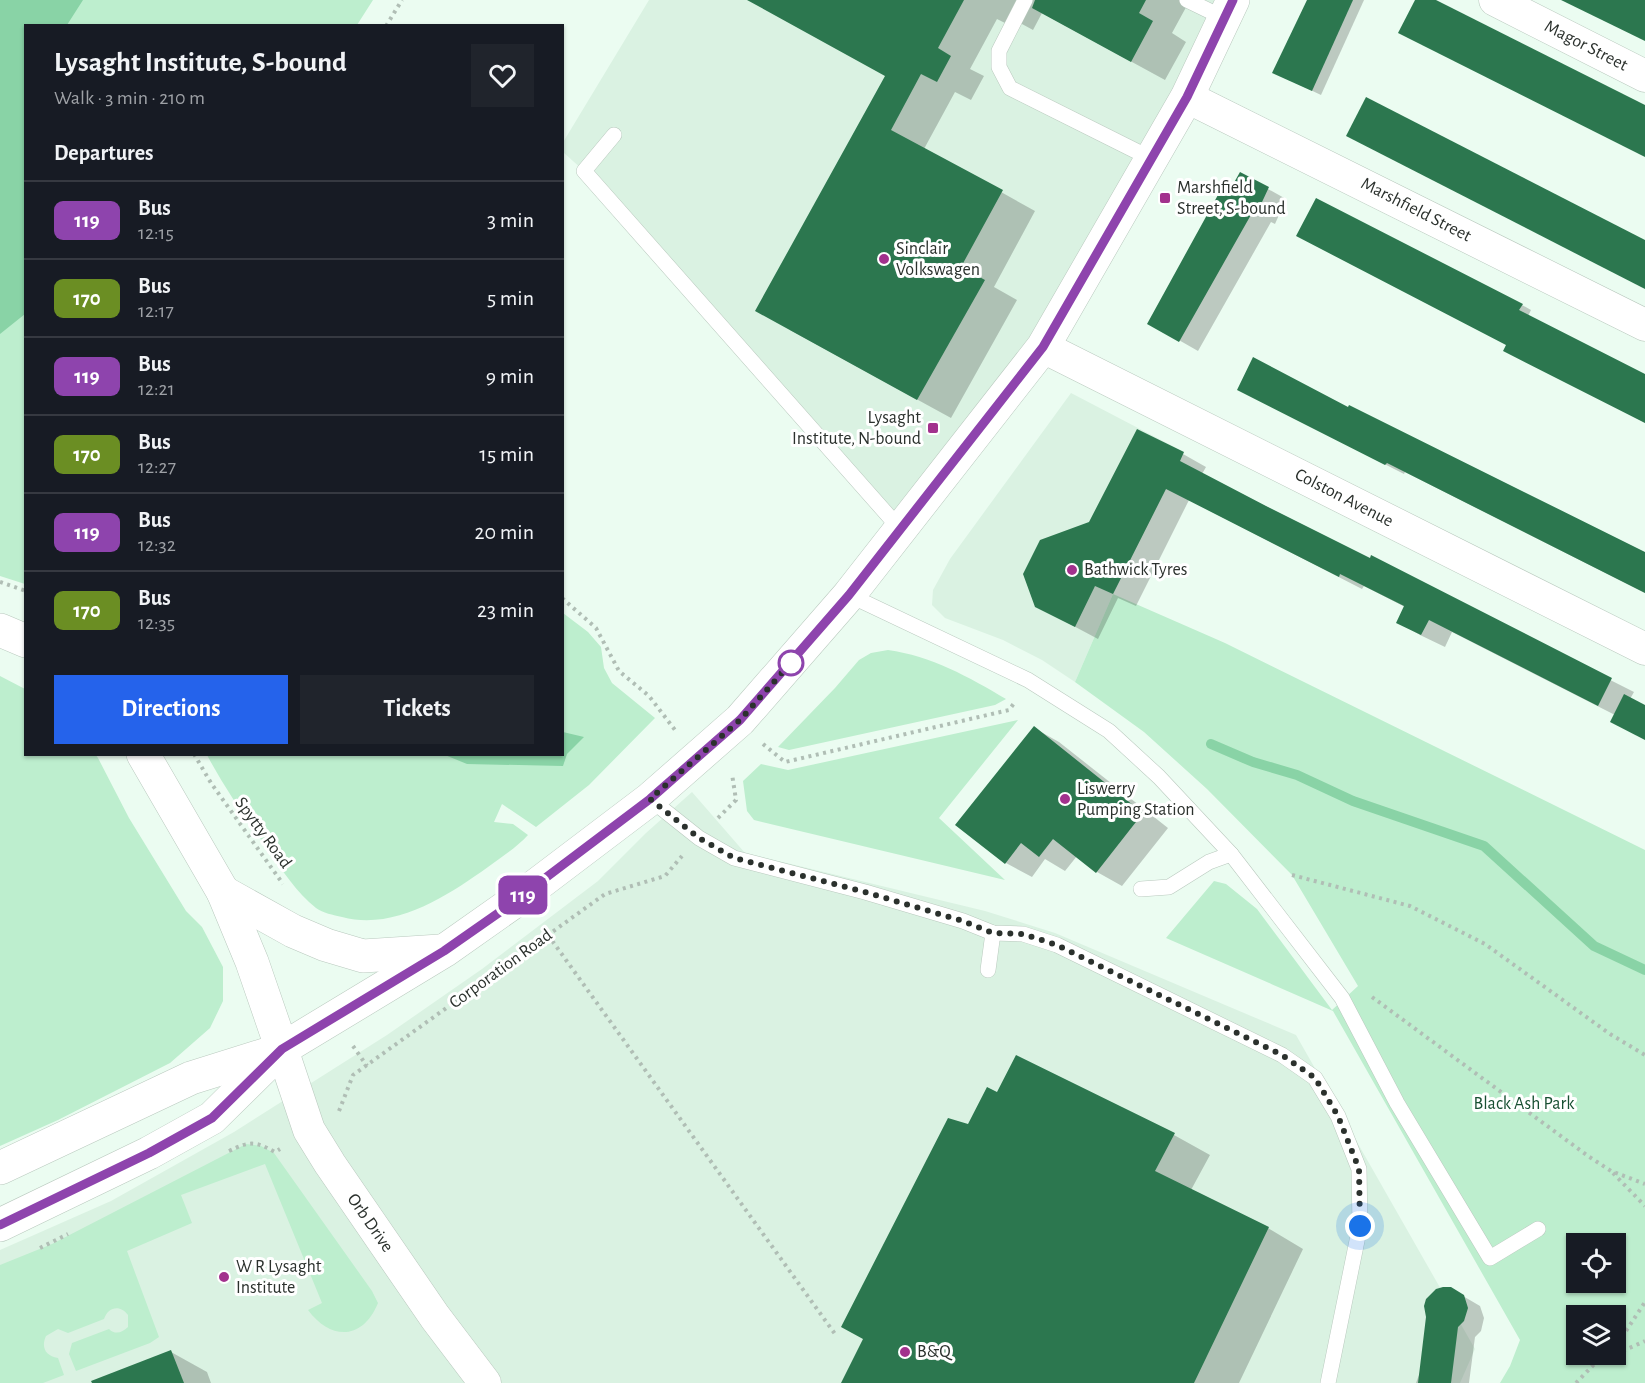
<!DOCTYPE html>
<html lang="en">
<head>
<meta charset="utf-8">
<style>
	:root { --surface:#171b24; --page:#20242c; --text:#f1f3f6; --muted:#9ea1a6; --line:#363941; --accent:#2563eb }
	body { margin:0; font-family:"Alegreya Sans",sans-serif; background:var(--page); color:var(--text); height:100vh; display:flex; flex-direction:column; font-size:22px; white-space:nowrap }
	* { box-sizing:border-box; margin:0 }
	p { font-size:20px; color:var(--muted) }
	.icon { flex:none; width:33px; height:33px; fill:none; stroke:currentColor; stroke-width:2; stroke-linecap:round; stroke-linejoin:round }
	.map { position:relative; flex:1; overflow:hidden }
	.details { position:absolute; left:24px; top:24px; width:540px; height:732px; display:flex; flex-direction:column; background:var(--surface); border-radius:0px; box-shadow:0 2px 4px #0004 }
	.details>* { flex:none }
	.badge { padding:0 12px; border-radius:9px; font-size:21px; line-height:39px }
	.fabs { position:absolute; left:1566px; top:1233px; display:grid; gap:12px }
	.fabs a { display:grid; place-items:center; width:60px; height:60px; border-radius:0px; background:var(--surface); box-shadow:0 2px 4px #0004; font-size:30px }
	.you { position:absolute; width:30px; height:30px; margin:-15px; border:4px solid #fff; border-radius:50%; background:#1a73e8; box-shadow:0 0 0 9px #1a73e833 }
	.map>.badge { position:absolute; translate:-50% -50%; box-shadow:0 0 0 3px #fff }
	h2 { padding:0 30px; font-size:22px; line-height:54px }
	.round { display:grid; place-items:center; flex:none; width:63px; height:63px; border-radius:0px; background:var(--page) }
	.headline { display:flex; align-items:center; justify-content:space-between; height:102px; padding:0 30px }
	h1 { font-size:28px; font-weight:700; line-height:45px }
	.button { display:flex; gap:12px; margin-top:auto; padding:12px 30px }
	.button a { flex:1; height:69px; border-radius:0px; background:var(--accent); color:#fff; font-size:24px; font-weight:700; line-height:69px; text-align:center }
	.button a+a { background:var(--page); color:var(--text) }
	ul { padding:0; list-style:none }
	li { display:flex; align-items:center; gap:18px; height:78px; padding:0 30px; border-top:2px solid var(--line) }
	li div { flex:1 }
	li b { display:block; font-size:22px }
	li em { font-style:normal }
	li .badge { min-width:66px; font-weight:700; text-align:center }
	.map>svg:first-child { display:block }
	.built { fill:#daf2e2 }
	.green { fill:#bdeece; fill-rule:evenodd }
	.water { fill:#89d3a6 }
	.shadow { fill:#0003 }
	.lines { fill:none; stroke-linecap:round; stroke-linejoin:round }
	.stream { stroke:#89d3a6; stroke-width:10 }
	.building { fill:#2c774f }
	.service-casing { stroke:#b9c9be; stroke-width:16 }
	.minor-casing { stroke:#b9c9be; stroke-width:33 }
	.tertiary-casing { stroke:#b9c9be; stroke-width:34 }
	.primary-casing { stroke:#b9c9be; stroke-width:34 }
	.path { stroke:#b0beb5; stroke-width:4; stroke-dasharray:3 4.5; stroke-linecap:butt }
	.service { stroke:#fff; stroke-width:15 }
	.minor { stroke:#fff; stroke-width:32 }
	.tertiary { stroke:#fff; stroke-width:33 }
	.primary { stroke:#fff; stroke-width:33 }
	.line-casing { stroke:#fff; stroke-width:14 }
	.line { stroke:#8e44ad; stroke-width:9 }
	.walk { stroke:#2b312d; stroke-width:6; stroke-dasharray:0 10.8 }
	.poi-dot { fill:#a2318d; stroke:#fff; stroke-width:2 }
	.stop-dot { fill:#fff; stroke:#8e44ad; stroke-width:3 }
	.labels { text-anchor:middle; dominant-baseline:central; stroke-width:6; stroke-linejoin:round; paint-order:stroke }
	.street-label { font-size:18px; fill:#2b312d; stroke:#fff }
	.poi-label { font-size:18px; fill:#2b312d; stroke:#fff; text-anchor:start }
	.park-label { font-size:18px; fill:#174f31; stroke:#fff }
</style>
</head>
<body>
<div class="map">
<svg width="1645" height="1383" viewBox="0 0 1645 1383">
	<rect width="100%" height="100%" fill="#ebfcf1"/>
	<g class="built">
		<polygon points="649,0 1233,0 1152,159 901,530 584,171 563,152 562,144"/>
		<polygon points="1071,393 1184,452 1113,594 1075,682 1042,660 1003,640 945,618 932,605 933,590 950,559"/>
		<polygon points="692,792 745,853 985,911 1055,933 1296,1035 1475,1349 1460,1383 0,1383 0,1250 111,1201 234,1132 387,1035 482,969 598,881 646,833"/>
	</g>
	<g class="green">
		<polygon points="0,0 373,0 357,25 26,26 25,584 0,576"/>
		<path d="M1113 594 1225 643 1645 850V1383H1500L1510 1366 1520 1340 1333 1011 1166 938 1214 881 1226 884 1257 909 1332 1010 1358 986 1292 875 1207 789 1144 732 1075 682ZM1576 1244H1616V1282H1576ZM1576 1316H1616V1354H1576Z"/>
		<path d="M563 613 588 632 601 647 604 668 612 683 655 718 589 785 536 827 502 804 494 822 513 824 528 835C517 847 502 857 488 867 447 896 395 931 342 917 333 915 323 913 316 908 297 893 282 870 269 851 247 820 225 789 207 755L562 754Z"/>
		<path d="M888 650C931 656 969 677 1006 699L995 705 789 750 778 747 835 688 859 660 871 653Z"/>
		<polygon points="0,676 25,689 26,754 95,754 98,758 129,818 186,911 202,927 223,967 223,1001 210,1028 170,1063 58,1120 0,1146"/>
		<polygon points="1018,720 939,818 1005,880 754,820 747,811 743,781 761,764 788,770"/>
		<path d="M246 1144 261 1146 274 1153 372 1291 378 1303C363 1340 331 1341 308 1310L322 1303 265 1164 181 1195 192 1223 127 1251 159 1337 150 1343 76 1371 69 1354 72 1343 109 1329C115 1335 122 1333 128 1327V1315C120 1304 108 1307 104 1319L68 1333 58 1329 46 1336C41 1347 45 1356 58 1358L64 1375 43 1383H0V1265L52 1244Z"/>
	</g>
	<g class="water">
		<polygon points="0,0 83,0 67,25 26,26 25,314 0,334"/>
		<polygon points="563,732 584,737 567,754 563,766 467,764 445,755 562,754"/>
	</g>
	<g class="shadow">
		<polygon points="784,0 1190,0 1172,33 1186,42 1165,80 1042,13 1033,30 1011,18 1007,24 997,19 970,69 984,76 971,100 955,92 924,149 1035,211 994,287 1017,300 951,418 790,330 887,76"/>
		<polygon points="1308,0 1364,0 1321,95 1283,77"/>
		<polygon points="1241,174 1286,199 1275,224 1271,222 1198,351 1149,323"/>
		<polygon points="1307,241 1522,305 1531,310 1528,316 1645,375 1645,423 1508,345"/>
		<polygon points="1239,390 1645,554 1645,593 1405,472 1404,474"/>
		<polygon points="1183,454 1206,467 1202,474 1634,692 1630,699 1645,707 1645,739 1615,715 1452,632 1445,647 1420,635 1398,622 1405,607 1364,586 1362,589 1189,500 1136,606 1118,598 1098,639 1036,606 1090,523"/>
		<polygon points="1034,728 1059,742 1168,828 1122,886 1097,872 1077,856 1065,871 1045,859 1032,877 1006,863 958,824"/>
		<polygon points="1016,1057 1174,1135 1210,1155 1191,1190 1268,1228 1303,1249 1239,1383 843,1383 968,1126 998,1094"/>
		<polygon points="1451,1289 1480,1306 1484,1318 1481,1331 1475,1337 1469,1383 1416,1383"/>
		<polygon points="171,1352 207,1372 211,1383 102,1383"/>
	</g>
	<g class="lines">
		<polyline class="stream" points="1211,744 1253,762 1297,775 1353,801 1484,846 1594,946 1645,970"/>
	</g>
	<g class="building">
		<polygon points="747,0 964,0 938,48 951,56 937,82 921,74 891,130 1003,190 961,267 985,280 917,400 755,311 885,76"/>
		<polygon points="1035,0 1146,0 1139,13 1153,21 1131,62 1032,8"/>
		<polygon points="1307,0 1353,0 1312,91 1272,73"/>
		<polygon points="1415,0 1436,0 1645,105 1645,157 1398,33"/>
		<polygon points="1561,0 1645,0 1645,41"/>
		<polygon points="1366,97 1645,240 1645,289 1346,136"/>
		<polygon points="1240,172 1269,187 1256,215 1252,213 1179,342 1147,324 1224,184 1231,188"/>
		<polygon points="1316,198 1523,304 1519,310 1645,374 1645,423 1503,351 1506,345 1296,236"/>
		<polygon points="1253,357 1348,407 1349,405 1645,552 1645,593 1387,463 1385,465 1237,390"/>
		<polygon points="1137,429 1184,452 1180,461 1266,506 1370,558 1371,555 1612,678 1598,706 1429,620 1421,635 1396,623 1404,606 1340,574 1339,577 1166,489 1113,594 1095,586 1075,627 1035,607 1023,574 1040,540 1089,522"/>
		<polygon points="1624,694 1645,705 1645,740 1610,722"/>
		<polygon points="1034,726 1143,813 1096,873 1053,839 1039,857 1021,843 1005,864 955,825"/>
		<polygon points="1016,1055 1175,1133 1155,1171 1269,1227 1194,1383 841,1383 863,1339 841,1327 948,1118 968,1124 987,1087 997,1092"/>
		<polygon points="1443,1287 1451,1287 1464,1295 1468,1308 1464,1321 1458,1327 1451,1383 1418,1383 1426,1317 1424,1306 1426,1299 1436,1289"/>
		<polygon points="171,1350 184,1383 92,1383 91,1381"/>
	</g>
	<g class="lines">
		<g class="service-casing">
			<g id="service">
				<polyline points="1025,0 999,51 999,67 1010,88 1152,159"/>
				<polyline points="1187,0 1224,18"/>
				<polyline points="614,135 584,171 901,530"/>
				<polyline points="849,595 1028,680 1109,731 1159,777 1231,854 1342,998 1397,1103 1490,1258 1538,1229"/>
				<polyline points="650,799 699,838 734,858 865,892 963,921 993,933 1023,934 1057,945 1282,1055 1315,1078 1338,1116 1359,1169 1360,1226 1328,1383"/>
				<polyline points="1141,889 1169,887 1209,862 1231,854"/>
				<polyline points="988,970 993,933"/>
			</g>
		</g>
		<g class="minor-casing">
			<g id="minor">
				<polyline points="1495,0 1645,76"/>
				<polyline points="1187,97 1645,325"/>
				<polyline points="1043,347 1645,649"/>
				<polyline points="282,1049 309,1130 330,1164 435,1317 485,1383"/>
			</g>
		</g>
		<g class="tertiary-casing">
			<g id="tertiary">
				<polyline points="223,892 293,931 326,945 363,956 440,951"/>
				<polyline points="0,1168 191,1078 277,1051"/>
				<polyline points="0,1225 149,1153 212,1118 282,1049 444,951 522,896 650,799 740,720 849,595 1043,347 1187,97 1233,0"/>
			</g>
		</g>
		<g class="primary-casing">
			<g id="primary">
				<polyline points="0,630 26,641"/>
				<polyline points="143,754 223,892 252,962 282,1049"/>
			</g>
		</g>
		<g class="path">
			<polyline points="386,26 402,0"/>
			<polyline points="0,582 26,591"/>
			<polyline points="562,598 596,628 619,671 649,696 675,730"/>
			<polyline points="763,744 785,762 1009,710 1015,702"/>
			<polyline points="194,754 211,783 283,884"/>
			<polyline points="718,818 736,800 732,774"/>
			<polyline points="1292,875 1410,906 1485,944 1610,1034 1645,1055"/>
			<polyline points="548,935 835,1334"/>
			<polyline points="1372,997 1588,1156 1611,1171 1645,1184"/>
			<polyline points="353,1046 367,1066"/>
			<polyline points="339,1111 353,1075 605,894 665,876 682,856"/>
			<path d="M229 1151C250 1141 255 1141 275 1152L280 1149"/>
			<polyline points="1613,1173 1645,1206"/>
			<polyline points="40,1248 68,1234"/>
			<polyline points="1616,1342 1626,1331 1645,1302"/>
			<polyline points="1616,1354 1645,1341"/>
			<polyline points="1602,1359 1613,1354"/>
			<polyline points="1576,1383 1604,1354"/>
		</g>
		<use href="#service" class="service"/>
		<use href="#minor" class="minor"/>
		<use href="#tertiary" class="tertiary"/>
		<use href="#primary" class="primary"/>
	</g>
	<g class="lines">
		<g class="line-casing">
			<polyline id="line" points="0,1225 149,1153 212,1118 282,1049 444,951 507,907 650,799 740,720 849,595 1043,347 1187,97 1233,0"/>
		</g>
		<use href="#line" class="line"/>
		<polyline class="walk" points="791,663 797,656 740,720 650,799 699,838 734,858 865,892 963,921 993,933 1023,934 1057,945 1282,1055 1315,1078 1338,1116 1359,1169 1360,1226"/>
	</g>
	<g class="poi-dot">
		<rect x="1159" y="192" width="12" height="12" rx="3"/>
		<circle cx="884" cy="259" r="6"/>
		<rect x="927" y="422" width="12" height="12" rx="3"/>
		<circle cx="1072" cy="570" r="6"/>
		<circle cx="1065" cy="799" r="6"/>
		<circle cx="224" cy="1277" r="6"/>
		<circle cx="905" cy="1352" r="6"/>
	</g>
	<circle class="stop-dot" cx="791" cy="663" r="12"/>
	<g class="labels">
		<g class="street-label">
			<text transform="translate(1586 46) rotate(27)">Magor Street</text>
			<text transform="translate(1416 210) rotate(27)">Marshfield Street</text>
			<text transform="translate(1344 498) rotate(27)">Colston Avenue</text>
			<text transform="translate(263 833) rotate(54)">Spytty Road</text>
			<text transform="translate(501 969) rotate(-36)">Corporation Road</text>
			<text transform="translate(370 1223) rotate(55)">Orb Drive</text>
		</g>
		<g class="poi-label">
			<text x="1177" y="188">Marshfield<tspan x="1177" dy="21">Street, S-bound</tspan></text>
			<text x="896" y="249">Sinclair<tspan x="896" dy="21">Volkswagen</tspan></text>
			<text x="921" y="418" text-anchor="end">Lysaght<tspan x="921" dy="21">Institute, N-bound</tspan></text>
			<text x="1084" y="570">Bathwick Tyres</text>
			<text x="1077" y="789">Liswerry<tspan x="1077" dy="21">Pumping Station</tspan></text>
			<text x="236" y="1267">W R Lysaght<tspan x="236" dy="21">Institute</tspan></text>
			<text x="917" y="1352">B&amp;Q</text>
		</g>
		<g class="park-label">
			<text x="1524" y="1104">Black Ash Park</text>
		</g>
	</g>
</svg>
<div class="fabs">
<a><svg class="icon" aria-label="locate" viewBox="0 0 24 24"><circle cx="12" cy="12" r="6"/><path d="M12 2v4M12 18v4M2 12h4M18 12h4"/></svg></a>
<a><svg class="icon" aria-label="layers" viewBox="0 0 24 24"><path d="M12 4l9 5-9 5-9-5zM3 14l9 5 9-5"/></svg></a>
</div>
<div class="you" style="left:1360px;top:1226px"></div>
<b class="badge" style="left:523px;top:895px;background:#8e44ad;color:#fff">119</b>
<section class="details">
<div class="headline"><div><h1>Lysaght Institute, S-bound</h1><p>Walk · 3 min · 210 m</p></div><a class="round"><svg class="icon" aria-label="heart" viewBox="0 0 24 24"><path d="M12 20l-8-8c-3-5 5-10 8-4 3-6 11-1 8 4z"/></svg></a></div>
<h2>Departures</h2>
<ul>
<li><span class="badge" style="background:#8e44ad;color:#fff">119</span><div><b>Bus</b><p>12:15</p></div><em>3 min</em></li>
<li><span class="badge" style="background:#6b8e23;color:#fff">170</span><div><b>Bus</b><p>12:17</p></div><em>5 min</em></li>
<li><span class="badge" style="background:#8e44ad;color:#fff">119</span><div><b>Bus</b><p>12:21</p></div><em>9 min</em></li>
<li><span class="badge" style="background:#6b8e23;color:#fff">170</span><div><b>Bus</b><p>12:27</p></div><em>15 min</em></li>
<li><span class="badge" style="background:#8e44ad;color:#fff">119</span><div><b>Bus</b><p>12:32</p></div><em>20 min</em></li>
<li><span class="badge" style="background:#6b8e23;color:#fff">170</span><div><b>Bus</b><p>12:35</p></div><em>23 min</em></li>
</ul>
<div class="button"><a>Directions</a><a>Tickets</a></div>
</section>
</div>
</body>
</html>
